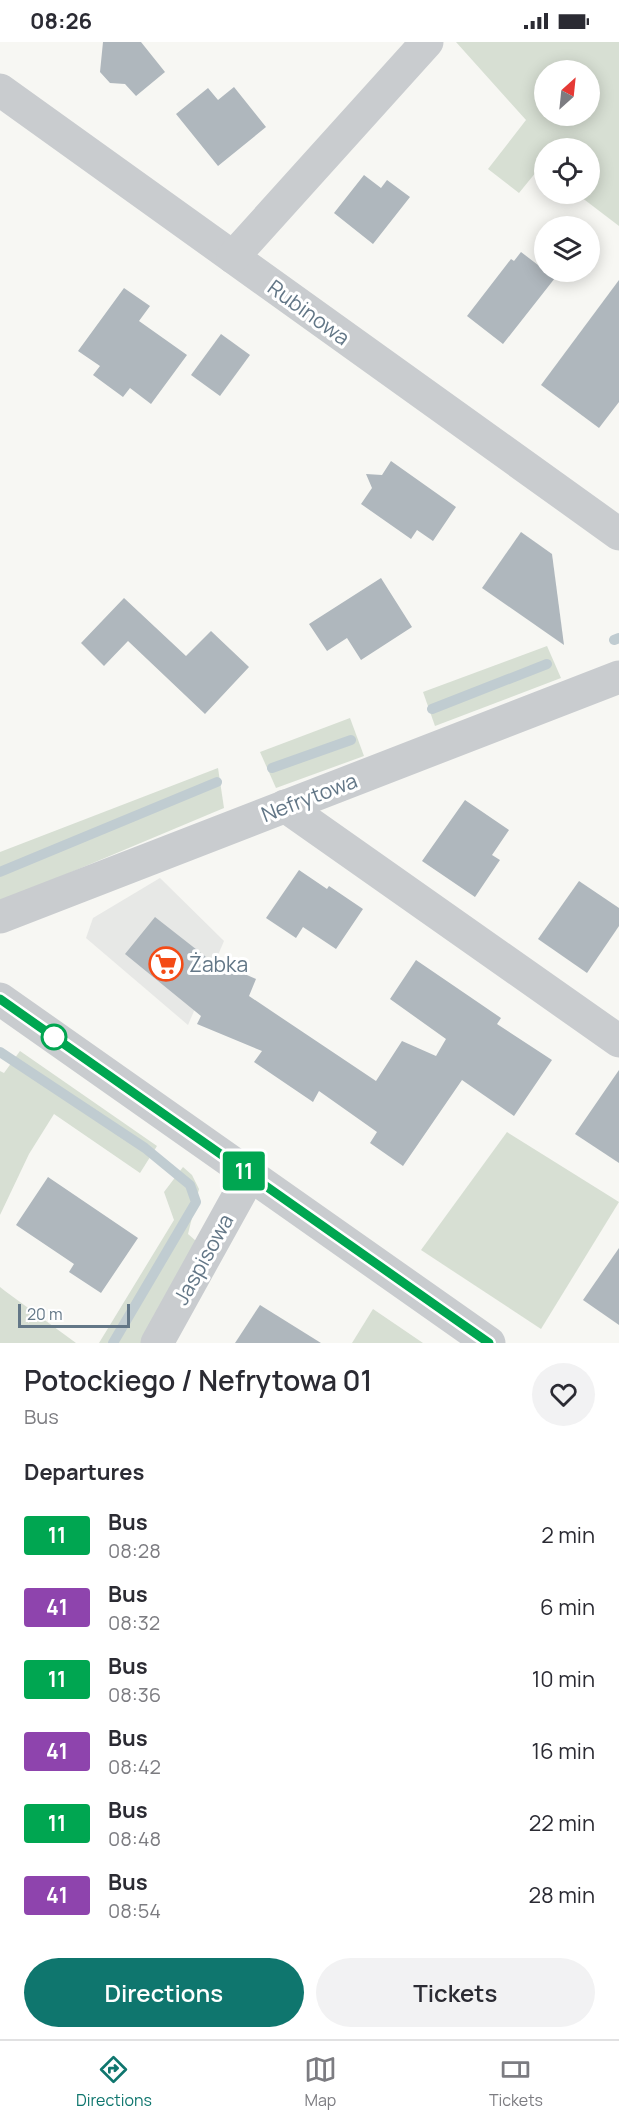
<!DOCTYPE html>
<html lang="en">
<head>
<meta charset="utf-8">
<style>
	:root { --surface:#fff; --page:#f2f2f3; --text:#2b2b33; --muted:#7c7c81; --line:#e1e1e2; --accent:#0f766e }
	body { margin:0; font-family:Manrope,sans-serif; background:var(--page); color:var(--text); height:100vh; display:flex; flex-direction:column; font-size:22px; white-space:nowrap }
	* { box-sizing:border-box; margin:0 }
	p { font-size:20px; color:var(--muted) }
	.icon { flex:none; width:33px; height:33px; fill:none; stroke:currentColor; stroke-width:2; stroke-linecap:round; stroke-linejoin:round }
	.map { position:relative; height:1301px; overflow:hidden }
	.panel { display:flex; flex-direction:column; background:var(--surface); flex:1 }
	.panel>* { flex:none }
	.badge { padding:0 12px; border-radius:4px; font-size:21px; line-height:39px }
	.needle { width:39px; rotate:27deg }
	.fabs { position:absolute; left:534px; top:18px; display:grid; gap:12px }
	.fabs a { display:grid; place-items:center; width:66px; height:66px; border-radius:50%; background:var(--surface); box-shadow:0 3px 15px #0003; font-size:30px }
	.scale { position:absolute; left:18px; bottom:15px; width:112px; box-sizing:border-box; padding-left:6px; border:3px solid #637787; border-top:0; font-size:16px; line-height:21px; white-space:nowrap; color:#637787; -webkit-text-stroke:4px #fff; paint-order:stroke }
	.map>.badge { position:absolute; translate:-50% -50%; box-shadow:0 0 0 3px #fff }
	h2 { padding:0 24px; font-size:22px; line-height:54px }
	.round { display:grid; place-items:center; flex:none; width:63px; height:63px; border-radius:32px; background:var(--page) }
	.summary { display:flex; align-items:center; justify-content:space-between; height:102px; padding:0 24px }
	h1 { font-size:28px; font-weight:600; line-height:45px }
	.button { display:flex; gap:12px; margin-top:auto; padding:12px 24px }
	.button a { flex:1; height:69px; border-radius:36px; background:var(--accent); color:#fff; font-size:24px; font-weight:600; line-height:69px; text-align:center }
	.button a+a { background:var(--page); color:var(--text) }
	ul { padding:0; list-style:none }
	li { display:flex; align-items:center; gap:18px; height:72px; padding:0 24px }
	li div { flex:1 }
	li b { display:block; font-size:22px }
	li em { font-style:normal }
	li .badge { min-width:66px; font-weight:700; text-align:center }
	.status { display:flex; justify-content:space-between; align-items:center; height:42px; padding:0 30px; background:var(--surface); direction:ltr }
	.status svg { height:16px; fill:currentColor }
	.tabs { display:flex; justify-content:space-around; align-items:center; height:84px; border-top:2px solid var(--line); background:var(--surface); font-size:16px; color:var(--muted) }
	.tabs a { display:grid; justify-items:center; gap:3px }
	.tabs .selected { color:var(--accent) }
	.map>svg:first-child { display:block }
	.built { fill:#e7e8e6 }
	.green { fill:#d7dfd3; fill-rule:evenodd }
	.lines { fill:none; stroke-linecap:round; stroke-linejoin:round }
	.stream { stroke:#c0ccd1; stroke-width:10 }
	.building { fill:#afb7bd }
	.minor { stroke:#c9cccf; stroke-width:33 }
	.line-casing { stroke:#fff; stroke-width:14 }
	.line { stroke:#00a651; stroke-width:9 }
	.stop-dot { fill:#fff; stroke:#00a651; stroke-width:3 }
	.labels { text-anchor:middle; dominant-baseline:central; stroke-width:6; stroke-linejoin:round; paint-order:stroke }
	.street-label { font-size:21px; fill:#637787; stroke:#fff }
	.poi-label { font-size:21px; fill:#637787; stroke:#fff; text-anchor:start }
</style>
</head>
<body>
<div class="status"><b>08:26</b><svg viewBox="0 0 49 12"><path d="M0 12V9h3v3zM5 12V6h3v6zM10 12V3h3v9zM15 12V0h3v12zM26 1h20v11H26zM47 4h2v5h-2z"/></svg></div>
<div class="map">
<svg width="619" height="1301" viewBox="0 0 619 1301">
	<rect width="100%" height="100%" fill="#f7f7f3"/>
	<polygon class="built" points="160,836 224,899 188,983 86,896 93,876"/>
	<g class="green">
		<path d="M456 0H619V184L577 152H590V106H544V126L541 124 519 151 488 127 526 78ZM544 28H590V74H544Z"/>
		<polygon points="547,604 561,636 435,684 423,650"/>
		<polygon points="350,676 364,714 276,746 260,710"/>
		<polygon points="218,726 224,766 0,860 0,810"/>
		<polygon points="20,1009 157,1104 140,1131 54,1072 29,1112 0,1173 0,1029 4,1031"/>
		<polygon points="507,1090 619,1160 541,1287 421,1208"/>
		<polygon points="183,1125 192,1133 199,1147 188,1192 196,1199 145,1301 99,1301 174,1178 164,1150"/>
		<polygon points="0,1245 5,1249 76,1301 0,1301"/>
		<polygon points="373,1267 423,1301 352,1301"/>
	</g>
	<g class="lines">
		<g class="stream">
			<polyline points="614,598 619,596"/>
			<polyline points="432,667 547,622"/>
			<polyline points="272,726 351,698"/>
			<polyline points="0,830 217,740"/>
			<polyline points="0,1010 145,1106 190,1143 196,1160 113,1301"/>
		</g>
	</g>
	<g class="building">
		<polygon points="103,0 141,0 165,30 136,54 125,42 110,41 100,30"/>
		<polygon points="234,45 266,85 218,124 176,72 208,46 218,58"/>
		<polygon points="364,133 381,146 387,138 410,155 373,202 334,171"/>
		<polygon points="521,210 555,236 503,302 467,274 511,217 514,219"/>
		<polygon points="619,238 619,360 599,386 541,343"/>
		<polygon points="124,246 150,264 139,279 187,313 151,362 130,346 123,355 93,333 100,324 78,309"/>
		<polygon points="221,292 250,313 220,354 191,333"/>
		<polygon points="391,419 456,465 433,499 417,488 411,497 361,462 372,446 366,432 382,433"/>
		<polygon points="521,490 552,512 564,603 482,546"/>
		<polygon points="381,536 412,585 361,618 347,596 327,609 309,582"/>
		<polygon points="124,556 186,614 211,589 249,625 205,672 128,599 104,624 81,601"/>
		<polygon points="465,758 509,788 492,813 500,818 475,855 422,819"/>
		<polygon points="299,828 327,847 329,844 363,867 336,907 303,885 296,896 266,876"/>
		<polygon points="579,839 619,866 619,884 587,931 538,897"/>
		<polygon points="155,875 206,915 256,937 249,954 376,1039 402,999 436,1014 446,997 390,957 416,918 501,976 497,982 552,1018 514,1074 462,1038 403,1124 370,1101 377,1090 319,1049 313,1060 254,1020 262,1009 197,982 201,974 125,912"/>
		<polygon points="619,1028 619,1121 575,1092"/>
		<polygon points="48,1135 138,1196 101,1251 69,1230 74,1222 16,1183"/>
		<polygon points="619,1206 619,1283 583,1258"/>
		<polygon points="260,1263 321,1301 235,1301"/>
	</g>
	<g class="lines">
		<g class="minor">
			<polyline points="0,48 619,492"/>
			<polyline points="233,215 427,0"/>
			<polyline points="285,764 619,999"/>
			<polyline points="0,875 619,635"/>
			<polyline points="0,957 489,1301"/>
			<polyline points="157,1301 250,1133"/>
		</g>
	</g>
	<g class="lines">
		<g class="line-casing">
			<polyline id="line" points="0,957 489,1301"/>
		</g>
		<use href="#line" class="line"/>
	</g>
	<defs>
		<g id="supermarket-ring" transform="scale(1.725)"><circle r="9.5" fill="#fff" stroke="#f44b16" stroke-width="1.5"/><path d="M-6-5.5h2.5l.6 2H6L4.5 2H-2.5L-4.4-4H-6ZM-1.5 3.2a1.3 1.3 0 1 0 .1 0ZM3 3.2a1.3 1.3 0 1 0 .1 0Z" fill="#f44b16"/></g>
	</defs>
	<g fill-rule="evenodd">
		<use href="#supermarket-ring" x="166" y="922"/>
	</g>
	<circle class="stop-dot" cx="54" cy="995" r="12"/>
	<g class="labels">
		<g class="street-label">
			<text transform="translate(309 270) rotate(36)">Rubinowa</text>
			<text transform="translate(309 755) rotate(-21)">Nefrytowa</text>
			<text transform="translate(203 1217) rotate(-61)">Jaspisowa</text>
		</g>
		<g class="poi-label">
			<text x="189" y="922">Żabka</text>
		</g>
	</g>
</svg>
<div class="fabs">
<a><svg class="needle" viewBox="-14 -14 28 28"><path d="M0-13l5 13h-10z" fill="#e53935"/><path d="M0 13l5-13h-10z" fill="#7c7c81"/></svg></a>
<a><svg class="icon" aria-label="locate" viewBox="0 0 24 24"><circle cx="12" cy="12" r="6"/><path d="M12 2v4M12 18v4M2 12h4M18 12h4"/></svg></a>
<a><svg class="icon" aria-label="layers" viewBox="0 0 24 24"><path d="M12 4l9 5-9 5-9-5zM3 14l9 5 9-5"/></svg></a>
</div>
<div class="scale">20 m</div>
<b class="badge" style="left:244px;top:1129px;background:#00a651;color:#fff">11</b>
</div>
<section class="panel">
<div class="summary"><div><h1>Potockiego / Nefrytowa 01</h1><p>Bus</p></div><a class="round"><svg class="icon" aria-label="heart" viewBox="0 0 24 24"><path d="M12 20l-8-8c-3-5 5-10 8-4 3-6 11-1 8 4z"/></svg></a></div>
<h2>Departures</h2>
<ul>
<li><span class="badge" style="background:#00a651;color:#fff">11</span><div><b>Bus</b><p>08:28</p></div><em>2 min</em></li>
<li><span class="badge" style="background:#8e44ad;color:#fff">41</span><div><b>Bus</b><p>08:32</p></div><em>6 min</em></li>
<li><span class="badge" style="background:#00a651;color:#fff">11</span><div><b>Bus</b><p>08:36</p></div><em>10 min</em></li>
<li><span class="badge" style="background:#8e44ad;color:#fff">41</span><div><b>Bus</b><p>08:42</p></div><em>16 min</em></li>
<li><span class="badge" style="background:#00a651;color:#fff">11</span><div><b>Bus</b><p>08:48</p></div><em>22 min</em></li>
<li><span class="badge" style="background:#8e44ad;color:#fff">41</span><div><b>Bus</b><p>08:54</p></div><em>28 min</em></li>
</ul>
<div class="button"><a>Directions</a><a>Tickets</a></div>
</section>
<nav class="tabs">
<a class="selected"><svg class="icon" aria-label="directions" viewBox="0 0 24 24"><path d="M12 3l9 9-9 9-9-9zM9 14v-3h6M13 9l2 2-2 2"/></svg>Directions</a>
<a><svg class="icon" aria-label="map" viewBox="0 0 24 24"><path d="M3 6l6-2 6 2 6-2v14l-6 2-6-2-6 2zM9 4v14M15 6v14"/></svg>Map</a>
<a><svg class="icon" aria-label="tickets" viewBox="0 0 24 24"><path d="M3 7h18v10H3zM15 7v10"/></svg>Tickets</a>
</nav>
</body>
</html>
